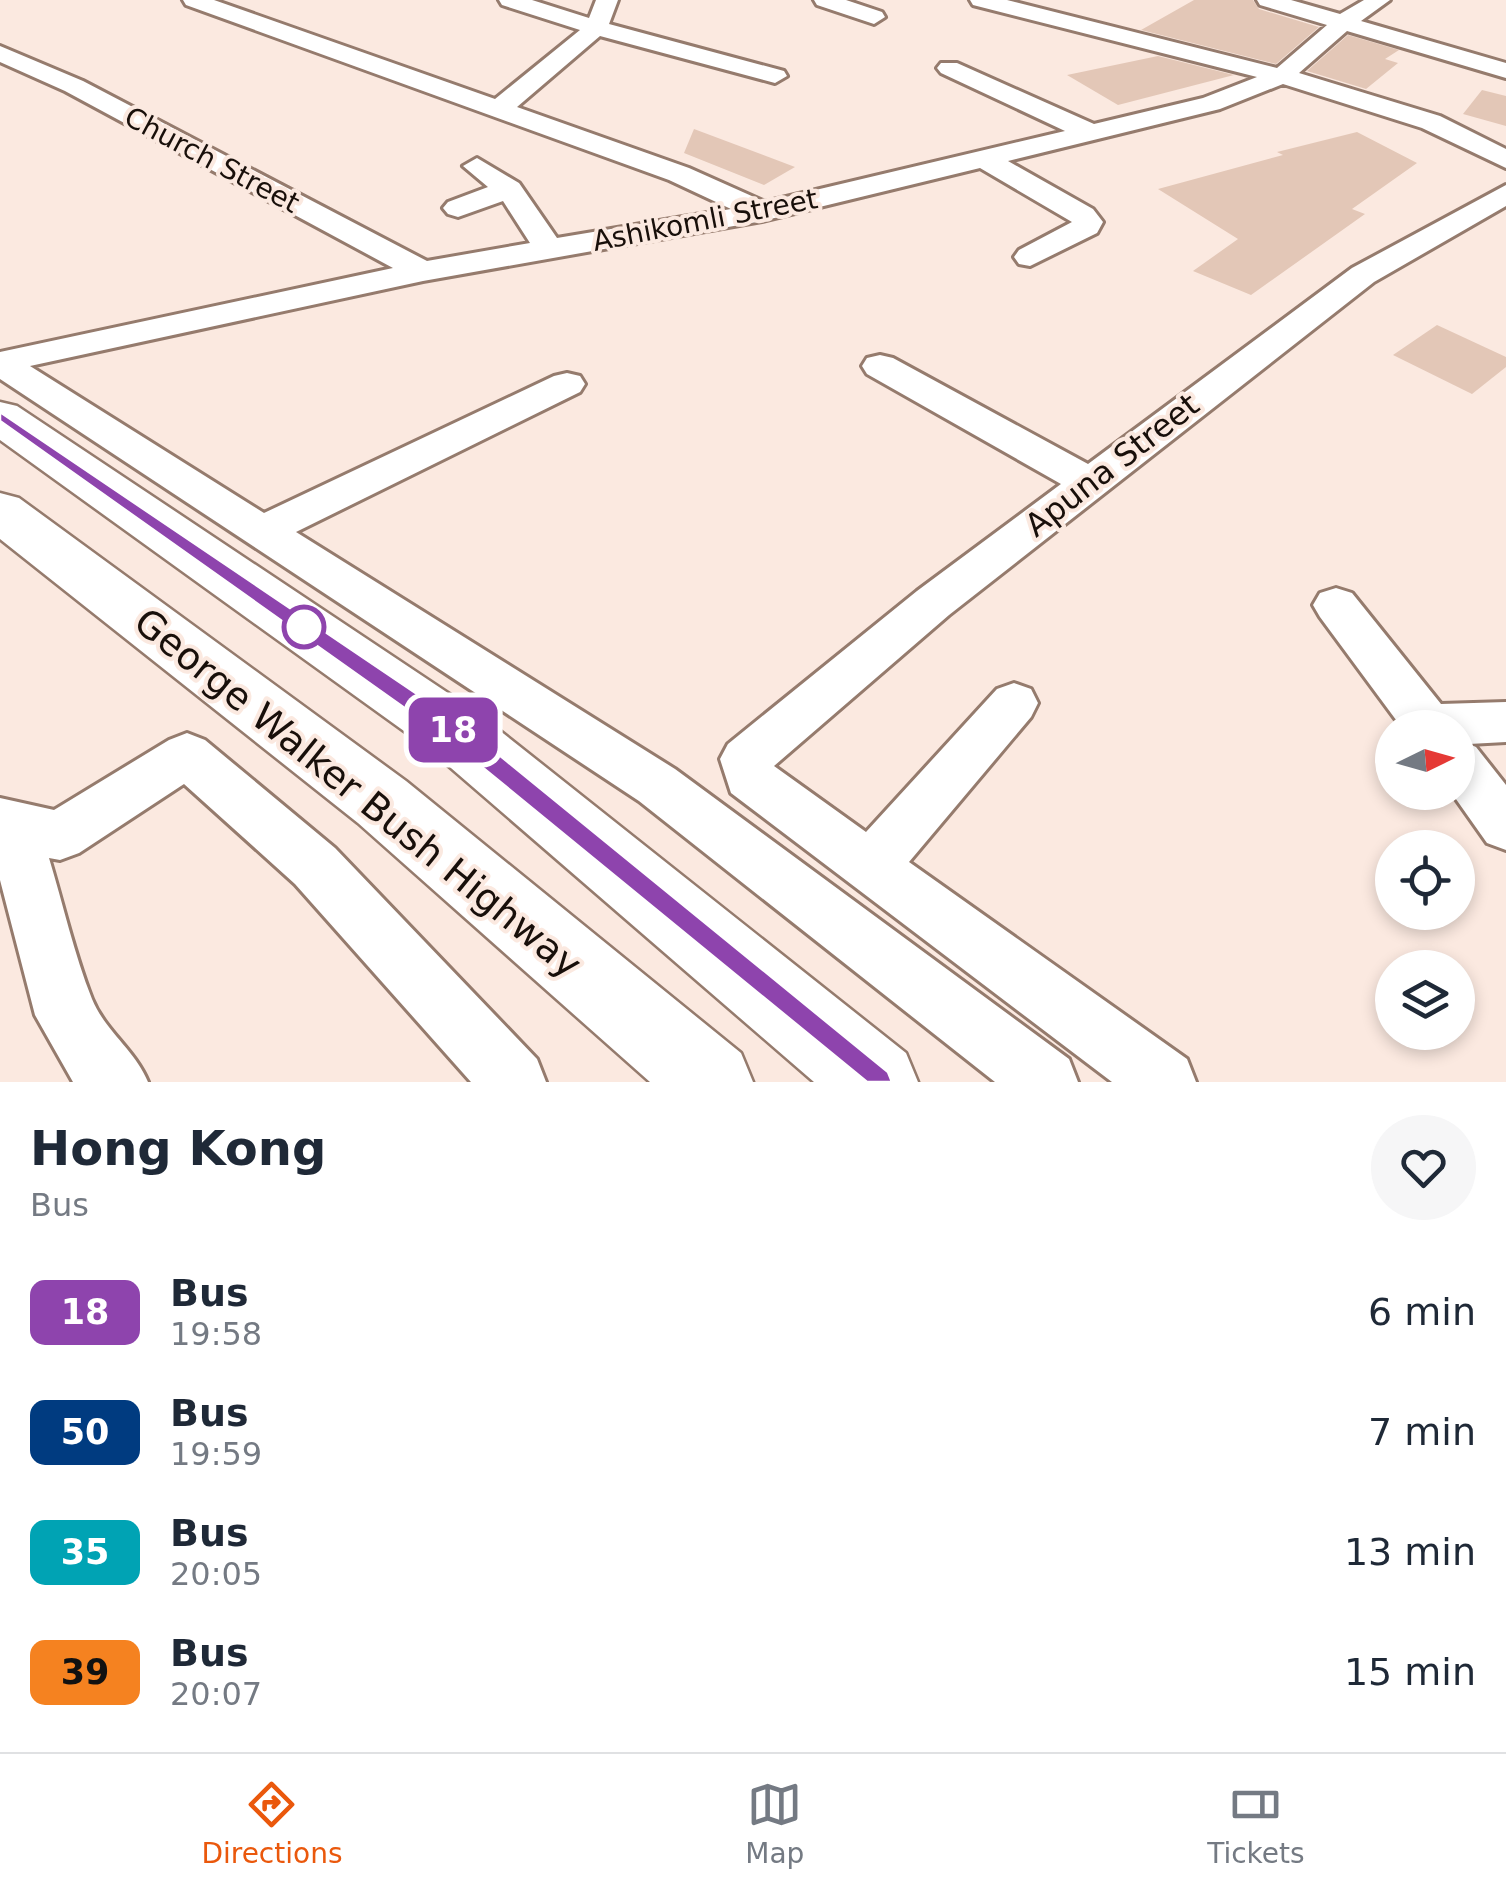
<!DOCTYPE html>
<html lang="en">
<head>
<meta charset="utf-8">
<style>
	:root { --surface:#fff; --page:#f6f6f7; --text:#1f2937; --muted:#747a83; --line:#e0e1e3; --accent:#ea580c }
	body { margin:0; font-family:"DejaVu Sans",sans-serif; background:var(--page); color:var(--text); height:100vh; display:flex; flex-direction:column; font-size:38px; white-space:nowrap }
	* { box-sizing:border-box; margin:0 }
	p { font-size:32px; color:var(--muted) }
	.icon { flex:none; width:55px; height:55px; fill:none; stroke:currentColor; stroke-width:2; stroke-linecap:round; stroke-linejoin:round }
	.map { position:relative; height:1082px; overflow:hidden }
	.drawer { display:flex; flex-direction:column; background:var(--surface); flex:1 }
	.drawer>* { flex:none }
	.badge { padding:0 20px; border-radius:15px; font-size:35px; line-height:65px }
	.needle { width:65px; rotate:85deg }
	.tools { position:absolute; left:1375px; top:710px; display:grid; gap:20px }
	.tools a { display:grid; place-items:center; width:100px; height:100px; border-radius:50%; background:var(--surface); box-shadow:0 5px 15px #0003; font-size:50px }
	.map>.badge { position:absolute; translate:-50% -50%; box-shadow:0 0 0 5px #fff }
	.round { display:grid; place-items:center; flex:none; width:105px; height:105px; border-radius:52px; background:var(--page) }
	.summary { display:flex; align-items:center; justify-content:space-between; height:170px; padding:0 30px }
	h1 { font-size:48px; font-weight:700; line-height:75px }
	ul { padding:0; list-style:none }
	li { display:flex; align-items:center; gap:30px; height:120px; padding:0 30px }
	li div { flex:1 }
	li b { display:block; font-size:38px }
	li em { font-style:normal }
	li .badge { min-width:110px; font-weight:700; text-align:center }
	.menu { display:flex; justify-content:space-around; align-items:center; height:140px; border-top:2px solid var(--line); background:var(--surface); font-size:28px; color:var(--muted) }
	.menu a { display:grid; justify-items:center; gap:5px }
	.menu .active { color:var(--accent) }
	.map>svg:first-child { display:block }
	.building { fill:#e3c7b7 }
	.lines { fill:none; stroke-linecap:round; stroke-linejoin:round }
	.minor-casing { stroke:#957b6d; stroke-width:6 }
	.highway-casing { stroke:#957b6d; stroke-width:5 }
	.minor { fill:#fff; fill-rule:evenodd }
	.highway { fill:#fff; fill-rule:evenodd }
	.line { fill:#8e44ad; stroke:#fff; stroke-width:2.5 }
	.stop-dot { fill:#fff; stroke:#8e44ad; stroke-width:5 }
	.labels { text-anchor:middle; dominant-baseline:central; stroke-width:8; stroke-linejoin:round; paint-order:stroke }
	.far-street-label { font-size:28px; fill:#180f0a; stroke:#fbe9e0 }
	.street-label { font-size:32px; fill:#180f0a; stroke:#fbe9e0 }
	.near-street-label { font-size:38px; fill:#180f0a; stroke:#fbe9e0 }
</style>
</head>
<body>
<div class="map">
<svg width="1506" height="1082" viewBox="0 0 1506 1082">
	<rect width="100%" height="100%" fill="#fbe9e0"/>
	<g class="building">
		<polygon points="1194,0 1253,0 1259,9 1319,27 1276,64 1141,30"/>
		<polygon points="1348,35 1399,50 1385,59 1398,63 1366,89 1307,71"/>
		<polygon points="1158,56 1234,75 1118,105 1067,75"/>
		<polygon points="1482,90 1506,96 1506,126 1463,114"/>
		<polygon points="694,129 795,167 764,185 684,153"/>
		<polygon points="1357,132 1417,163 1352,209 1365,214 1251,295 1193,271 1238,239 1158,189 1283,155 1277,152"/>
		<polygon points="1437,325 1506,357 1506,367 1472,394 1393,355"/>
	</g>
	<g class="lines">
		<g class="minor-casing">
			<g id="minor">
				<polygon points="183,0 214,0 495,99 580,30 502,5 499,0 532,0 589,18 596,0 618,0 609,24 784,71 787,76 775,83 600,36 517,107 689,168 765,202 1065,131 941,73 937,68 941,63 957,63 1094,124 1203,98 1257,77 973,5 970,0 1007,0 1277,68 1327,25 1260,5 1257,0 1291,0 1340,14 1364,0 1390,0 1361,21 1506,63 1506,78 1347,31 1299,73 1440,116 1506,149 1506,168 1422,128 1283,84 1220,109 1008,161 1093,209 1103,222 1097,233 1030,266 1019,264 1014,257 1019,250 1072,222 980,168 762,221 423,281 30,366 264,513 554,376 567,373 580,376 585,384 580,392 296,532 675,769 1069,1059 1078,1082 995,1082 639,801 0,379 0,352 393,268 65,91 0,62 0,46 83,81 427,261 530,243 503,201 458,217 448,214 443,208 448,202 488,187 463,166 477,158 519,183 557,238 731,209 669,180 186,5"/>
				<polygon points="814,0 846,0 882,12 885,17 874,24 817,5"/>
				<polygon points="1506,185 1506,206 1374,282 949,615 774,766 866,832 997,689 1014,683 1031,689 1038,703 1031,717 909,862 1187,1059 1196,1082 1112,1082 731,793 720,759 728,744 917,591 1061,484 867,374 862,366 867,358 880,355 893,358 1088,464 1352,268"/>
				<polygon points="1336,588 1352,593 1441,704 1506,702 1506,742 1469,744 1476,747 1506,785 1506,850 1487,843 1451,792 1458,792 1458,728 1402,728 1320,617 1313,605 1320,593"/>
				<path d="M187 733 205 740 335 848 537 1059 546 1082H471L295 884 184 784 79 853 60 860 49 858C63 904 74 954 92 999 105 1031 135 1050 148 1082H73L35 1015 0 880V798L54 810 169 740Z"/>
			</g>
		</g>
		<g class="highway-casing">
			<g id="highway">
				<polygon points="0,402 17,406 475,711 906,1053 918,1082 814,1082 429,749 0,440"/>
				<polygon points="0,493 19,498 406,781 741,1053 753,1082 650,1082 358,823 0,539"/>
			</g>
		</g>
		<use href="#minor" class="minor"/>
		<use href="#highway" class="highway"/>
	</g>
	<polygon class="line" points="0,412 460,723 888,1072 892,1082 867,1082 444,736 0,421"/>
	<circle class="stop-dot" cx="304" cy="627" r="20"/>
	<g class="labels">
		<g class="far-street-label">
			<text transform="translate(212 160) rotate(28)">Church Street</text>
			<text transform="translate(705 220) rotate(-11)">Ashikomli Street</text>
		</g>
		<g class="street-label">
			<text transform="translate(1112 465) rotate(-38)">Apuna Street</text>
		</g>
		<g class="near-street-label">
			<text transform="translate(358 793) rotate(39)">George Walker Bush Highway</text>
		</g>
	</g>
</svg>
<div class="tools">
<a><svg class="needle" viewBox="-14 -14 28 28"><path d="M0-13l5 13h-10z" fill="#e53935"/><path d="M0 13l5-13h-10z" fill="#747a83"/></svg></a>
<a><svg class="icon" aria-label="locate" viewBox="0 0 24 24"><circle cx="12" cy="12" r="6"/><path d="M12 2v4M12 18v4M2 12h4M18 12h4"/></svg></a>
<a><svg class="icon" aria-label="layers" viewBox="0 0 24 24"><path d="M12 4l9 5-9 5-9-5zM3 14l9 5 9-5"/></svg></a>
</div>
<b class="badge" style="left:453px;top:730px;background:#8e44ad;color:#fff">18</b>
</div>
<section class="drawer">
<div class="summary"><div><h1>Hong Kong</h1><p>Bus</p></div><a class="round"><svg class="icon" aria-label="heart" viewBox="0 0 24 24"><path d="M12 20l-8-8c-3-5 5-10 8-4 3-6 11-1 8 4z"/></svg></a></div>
<ul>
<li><span class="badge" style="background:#8e44ad;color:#fff">18</span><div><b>Bus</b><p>19:58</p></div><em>6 min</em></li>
<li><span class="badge" style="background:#003b80;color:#fff">50</span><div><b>Bus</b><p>19:59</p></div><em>7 min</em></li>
<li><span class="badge" style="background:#00a3b4;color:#fff">35</span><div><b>Bus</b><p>20:05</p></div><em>13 min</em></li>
<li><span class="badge" style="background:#f58220;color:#111">39</span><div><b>Bus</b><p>20:07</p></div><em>15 min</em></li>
</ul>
</section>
<nav class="menu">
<a class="active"><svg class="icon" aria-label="directions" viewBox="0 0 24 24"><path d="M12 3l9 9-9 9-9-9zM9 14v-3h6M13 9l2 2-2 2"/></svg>Directions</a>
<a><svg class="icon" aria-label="map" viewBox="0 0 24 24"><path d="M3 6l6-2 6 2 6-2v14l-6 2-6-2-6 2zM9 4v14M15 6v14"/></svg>Map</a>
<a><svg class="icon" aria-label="tickets" viewBox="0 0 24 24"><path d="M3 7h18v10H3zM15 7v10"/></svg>Tickets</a>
</nav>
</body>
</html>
